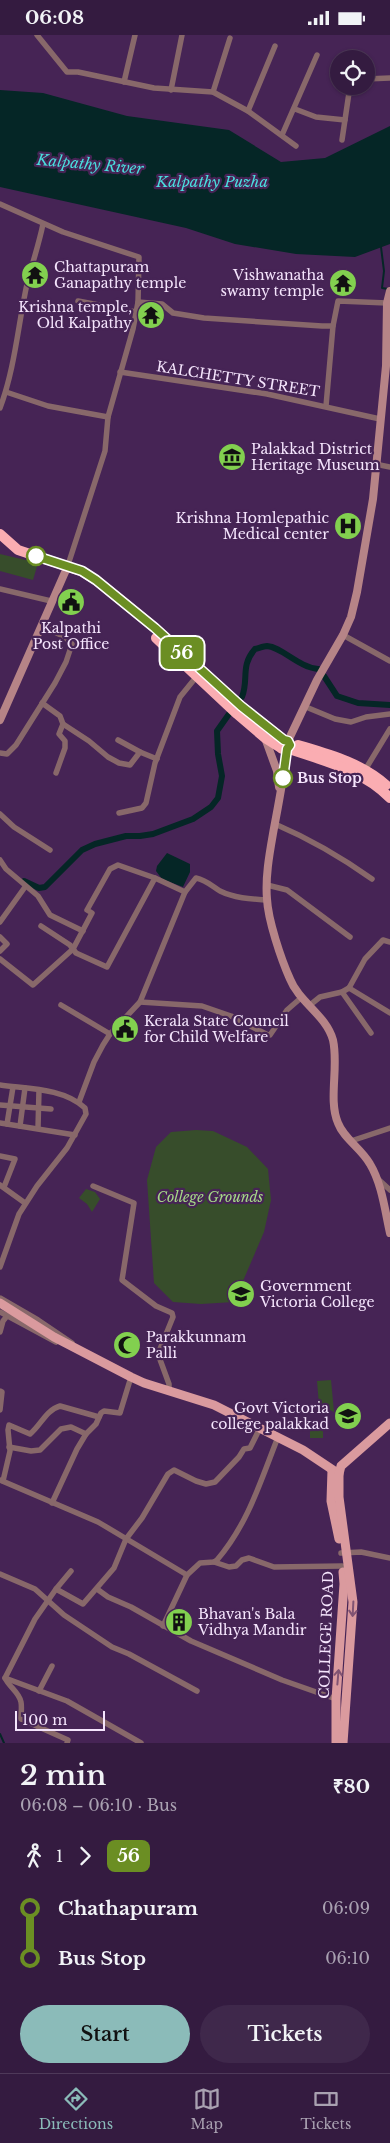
<!DOCTYPE html>
<html lang="en">
<head>
<meta charset="utf-8">
<style>
	:root { --surface:#341b40; --page:#3f284b; --text:#f1f3f6; --muted:#a9a1b1; --line:#4e3959; --accent:#8bbbb9 }
	body { margin:0; font-family:"Libre Baskerville",serif; background:var(--page); color:var(--text); height:100vh; display:flex; flex-direction:column; font-size:19px; white-space:nowrap }
	* { box-sizing:border-box; margin:0 }
	p { font-size:16px; color:var(--muted) }
	.icon { flex:none; width:28px; height:28px; fill:none; stroke:currentColor; stroke-width:2; stroke-linecap:round; stroke-linejoin:round }
	.map { position:relative; height:1708px; overflow:hidden }
	.side { display:flex; flex-direction:column; background:var(--surface); flex:1 }
	.side>* { flex:none }
	.badge { padding:0 10px; border-radius:8px; font-size:18px; line-height:32px }
	.tools { position:absolute; left:330px; top:15px; display:grid; gap:10px }
	.tools a { display:grid; place-items:center; width:45px; height:45px; border-radius:50%; background:var(--surface); box-shadow:0 1px 4px #0004,0 0 0 1px var(--line); font-size:25px }
	.scale { position:absolute; left:15px; bottom:12px; width:90px; box-sizing:border-box; padding-left:5px; border:2px solid #f5e5fd; border-top:0; font-size:14px; line-height:18px; white-space:nowrap; color:#f5e5fd; -webkit-text-stroke:4px #462455; paint-order:stroke }
	.map>.badge { position:absolute; translate:-50% -50%; box-shadow:0 0 0 2px #fff }
	.legs { display:flex; align-items:center; gap:8px; height:55px; padding:0 20px; font-size:16px }
	.legs p { margin-inline-start:auto }
	.headline { display:flex; align-items:center; justify-content:space-between; height:85px; padding:0 20px }
	h1 { font-size:28px; font-weight:600; line-height:38px }
	.action { display:flex; gap:10px; margin-top:auto; padding:10px 20px }
	.action a { flex:1; height:58px; border-radius:30px; background:var(--accent); color:#111; font-size:20px; font-weight:600; line-height:58px; text-align:center }
	.action a+a { background:var(--page); color:var(--text) }
	ul { padding:0 20px; list-style:none }
	li { display:flex; align-items:center; gap:18px; height:50px; font-size:19px }
	li i { display:grid; place-items:center; width:8px; height:100%; margin:0 6px; background:currentColor }
	li i::after { content:''; width:12px; height:12px; margin:-6px; border:4px solid; border-radius:50%; background:var(--surface) }
	li p { margin-inline-start:auto }
	li:first-child i { background:linear-gradient(#0000 50%,currentColor 0) }
	li:last-child i { background:linear-gradient(currentColor 50%,#0000 0) }
	.status { display:flex; justify-content:space-between; align-items:center; height:35px; padding:0 25px; background:var(--surface); direction:ltr }
	.status svg { height:14px; fill:currentColor }
	.tab-bar { display:flex; justify-content:space-around; align-items:center; height:70px; border-top:1px solid var(--line); background:var(--surface); font-size:14px; color:var(--muted) }
	.tab-bar a { display:grid; justify-items:center; gap:2px }
	.tab-bar .on { color:var(--accent) }
	.map>svg:first-child { display:block }
	.green { fill:#374d2b }
	.water { fill:#052626 }
	.lines { fill:none; stroke-linecap:round; stroke-linejoin:round }
	.stream { stroke:#052626; stroke-width:2 }
	.canal { stroke:#052626; stroke-width:6 }
	.street { stroke:#88686a; stroke-width:5.5 }
	.secondary { stroke:#b68487; stroke-width:8 }
	.primary { stroke:#da9a9e; stroke-width:9 }
	.highway { stroke:#faadb2; stroke-width:10 }
	.oneway { stroke:#815372 }
	.line-1-casing { stroke:#fff; stroke-width:11 }
	.line-1 { stroke:#6b8e23; stroke-width:8 }
	.stop-1-dot { fill:#fff; stroke:#6b8e23; stroke-width:2.5 }
	.labels { text-anchor:middle; dominant-baseline:central; stroke-width:4.5; stroke-linejoin:round; paint-order:stroke }
	.poi-label { font-size:14px; fill:#f5e5fd; stroke:#462455; text-anchor:start }
	.street-label { font-size:14px; fill:#f5e5fd; stroke:#462455 }
	.stop-label { font-size:14px; font-weight:bold; fill:#f5e5fd; stroke:#462455; text-anchor:start }
	.park-label { font-size:14px; font-style:italic; fill:#a5d987; stroke:#462455 }
	.water-label { font-size:15px; font-style:italic; fill:#4adede; stroke:#462455 }
</style>
</head>
<body>
<div class="status"><b>06:08</b><svg viewBox="0 0 49 12"><path d="M0 12V9h3v3zM5 12V6h3v6zM10 12V3h3v9zM15 12V0h3v12zM26 1h20v11H26zM47 4h2v5h-2z"/></svg></div>
<div class="map">
<svg width="390" height="1708" viewBox="0 0 390 1708">
	<rect width="100%" height="100%" fill="#462455"/>
	<g class="green">
		<polygon points="0,519 38,528 33,545 0,536"/>
		<polygon points="196,1095 213,1096 247,1112 268,1134 271,1165 264,1197 234,1267 201,1269 173,1267 154,1248 147,1145 156,1112 171,1097"/>
		<polygon points="86,1154 95,1157 100,1164 92,1177 87,1169 79,1163"/>
		<polygon points="331,1345 334,1377 319,1370 317,1346"/>
		<rect x="310" y="1389" width="13" height="14"/>
	</g>
	<g class="water">
		<polygon points="0,55 43,58 127,81 229,95 281,127 325,123 390,91 390,209 355,222 296,219 235,209 186,193 0,152"/>
		<polygon points="167,818 190,829 190,837 183,852 162,844 156,836 157,831"/>
	</g>
	<g class="lines">
		<g class="stream">
			<polyline points="381,212 384,236 382,253 388,254"/>
			<polyline points="0,1699 4,1708"/>
		</g>
		<g class="canal">
			<polyline points="324,641 337,661 358,668 390,670"/>
			<path d="M242 662C249 644 240 631 255 614 259 613 264 611 267 611 282 612 298 632 318 634"/>
			<polyline points="24,846 39,853 45,852 82,815 95,809 126,801 140,801 153,799 193,784 211,772 218,763 222,741 218,719 217,696 229,679"/>
		</g>
		<g class="street">
			<polyline points="37,0 67,37 78,37 154,53 213,57 248,76 296,111"/>
			<polyline points="366,44 390,43"/>
			<polyline points="124,47 135,0"/>
			<polyline points="171,55 182,0"/>
			<polyline points="213,57 230,3"/>
			<polyline points="295,74 316,82 345,85"/>
			<polyline points="248,76 275,11"/>
			<polyline points="282,100 317,20"/>
			<polyline points="342,105 350,51"/>
			<polyline points="0,169 63,197 139,222 138,267 133,294 108,382 105,416 67,533"/>
			<polyline points="78,266 136,277"/>
			<polyline points="138,267 162,269 173,278 204,283 322,291 333,291 338,266 387,268"/>
			<polyline points="120,337 267,359 380,384"/>
			<polyline points="6,357 48,371 108,382"/>
			<polyline points="326,371 333,291"/>
			<path d="M0 373C15 333 18 290 27 249 32 229 39 209 43 189"/>
			<polyline points="375,429 390,432"/>
			<polyline points="0,554 51,566"/>
			<polyline points="343,600 390,626"/>
			<polyline points="42,668 60,681 63,689 59,699 65,706 65,713 56,738"/>
			<polyline points="306,672 335,684 351,687 366,682 390,679"/>
			<polyline points="63,689 89,706 108,722 119,728 130,730 140,717 157,724"/>
			<polyline points="118,705 140,717"/>
			<polyline points="0,718 7,719 16,710 55,648 66,627 72,609 65,602 42,591"/>
			<polyline points="365,735 390,694"/>
			<polyline points="119,778 142,773 146,768 155,728 180,662 197,641"/>
			<polyline points="0,779 14,792 50,815"/>
			<path d="M275 789C310 804 341 822 372 844"/>
			<polyline points="0,825 6,834 38,861 50,880 83,896"/>
			<polyline points="267,850 287,855 350,902"/>
			<polyline points="0,887 25,852"/>
			<polyline points="41,891 70,910 76,918 107,932 155,843 185,857"/>
			<polyline points="0,902 7,909 0,916"/>
			<polyline points="0,924 33,950 73,914 92,878 87,875 110,834 118,830 155,843"/>
			<polyline points="349,953 390,978"/>
			<polyline points="342,957 371,998"/>
			<polyline points="140,967 202,971 231,981 268,1000 270,1000 287,975 302,962"/>
			<polyline points="61,970 110,999"/>
			<polyline points="310,970 320,962 342,957 349,953 365,924 383,905 390,907"/>
			<path d="M0 1050C28 1054 63 1053 85 1073L86 1079 67 1113 37 1151 19 1179 0 1232"/>
			<path d="M79 1067 94 1027 103 1010 110 999 140 967 185 857 196 843C206 845 212 851 220 856 234 863 251 864 266 865"/>
			<polyline points="0,1070 51,1074"/>
			<polyline points="0,1088 75,1100"/>
			<polyline points="7,1089 13,1052"/>
			<polyline points="20,1091 25,1053"/>
			<polyline points="38,1093 39,1055"/>
			<polyline points="351,1106 390,1093"/>
			<polyline points="0,1121 15,1124 4,1152"/>
			<polyline points="378,1144 390,1155"/>
			<polyline points="0,1150 25,1168"/>
			<polyline points="93,1151 134,1168 122,1245 156,1271 172,1278 173,1282 158,1319 169,1349 169,1355"/>
			<polyline points="0,1263 38,1285 72,1308"/>
			<polyline points="0,1277 56,1307"/>
			<polyline points="0,1297 3,1286 7,1281"/>
			<polyline points="0,1356 2,1357 0,1375"/>
			<polyline points="9,1412 31,1416 40,1415 61,1394 71,1392 86,1399"/>
			<path d="M0 1445 98 1487 187 1540 200 1528 214 1527 217 1525C248 1489 261 1445 278 1402"/>
			<path d="M3 1446 10 1416 8 1395 9 1390 30 1399C41 1390 46 1375 60 1371L99 1382"/>
			<polyline points="52,1468 77,1414 86,1399 96,1389 101,1378 104,1376 120,1378 131,1342"/>
			<polyline points="341,1518 361,1517 390,1523"/>
			<polyline points="214,1527 229,1532 236,1531 242,1525 249,1523 274,1532 342,1531"/>
			<polyline points="71,1536 56,1554 35,1584 5,1643 67,1666 141,1708"/>
			<polyline points="0,1539 35,1554 64,1580 112,1612 129,1619 197,1656"/>
			<polyline points="56,1554 83,1569 114,1533 126,1504 142,1483 168,1439 174,1435 196,1446 206,1449 215,1447 239,1422 244,1414 250,1413 260,1393"/>
			<polyline points="97,1554 108,1562 131,1572 191,1606 282,1645 336,1664"/>
			<polyline points="163,1591 187,1540"/>
			<path d="M5 1643C9 1652 19 1657 21 1667 22 1672 21 1679 21 1684L68 1705 67 1708"/>
			<polyline points="39,1656 52,1631"/>
		</g>
		<g class="secondary">
			<polyline points="0,685 66,535"/>
			<polyline points="265,703 277,736 279,752"/>
			<polyline points="288,706 317,645 343,600 351,582 357,557 373,464 386,331 387,268 390,256"/>
			<path d="M287 714C284 741 279 767 274 793 270 816 265 841 267 864 268 885 281 924 290 944 299 967 326 980 333 1005 339 1032 328 1065 338 1088 344 1104 361 1113 370 1129 382 1149 385 1176 390 1198"/>
		</g>
		<g class="primary">
			<polyline points="0,1268 54,1302 131,1342 144,1348 214,1370 303,1415 339,1439"/>
			<polyline points="332,1435 331,1466 339,1504"/>
			<polyline points="336,1708 336,1664 344,1549 343,1537"/>
			<polyline points="343,1708 353,1567 339,1462 339,1439 341,1431 390,1388"/>
		</g>
		<g class="highway">
			<polyline points="0,499 18,515 81,536 96,545 155,593 241,671 284,705"/>
			<polyline points="156,603 237,679 265,703 281,713"/>
			<path d="M298 710C328 719 362 728 386 750"/>
			<path d="M289 714 290 711 288 706 281 707 280 710 282 714H289C324 726 363 735 390 763"/>
		</g>
	</g>
	<defs><path id="oneway-shaft" d="M-6 0H5M1.5-3L5.5 0L1.5 3" fill="none" stroke-width="1.6" stroke-linecap="round" stroke-linejoin="round" transform="scale(1.25)"/></defs>
	<g class="oneway">
		<use href="#oneway-shaft" transform="translate(353 1574) rotate(93)"/>
		<use href="#oneway-shaft" transform="translate(338 1642) rotate(-85)"/>
	</g>
	<g class="lines">
		<g class="line-1-casing">
			<polyline id="line-1" points="36,521 82,536 96,545 155,593 241,671 284,705 288,706 290,710 287,714 283,743"/>
		</g>
		<use href="#line-1" class="line-1"/>
	</g>
	<defs>
		<g id="temple-disc" transform="scale(1.4375)"><circle r="9.5" fill="#82d04f" stroke="#462455"/><path d="M0-6L5-2H3V0L6.5 2.5H4V6H1.5V3h-3V6H-4V2.5H-6.5L-3 0V-2H-5Z" fill="#111"/></g>
		<g id="museum-disc" transform="scale(1.4375)"><circle r="9.5" fill="#82d04f" stroke="#462455"/><path d="M0-6L6-3V-2H-6V-3ZM-5-1h2V3h-2ZM-1-1h2V3h-2ZM3-1h2V3H3ZM-6 4H6V6H-6Z" fill="#111"/></g>
		<g id="hospital-disc" transform="scale(1.4375)"><circle r="9.5" fill="#82d04f" stroke="#462455"/><path d="M-5-5h3v3.5h4V-5h3V5h-3V1.5h-4V5h-3Z" fill="#111"/></g>
		<g id="civic-disc" transform="scale(1.4375)"><circle r="9.5" fill="#82d04f" stroke="#462455"/><path d="M-.6-6.5H3V-4.5H.6V-3L4-1V1h2V6H-6V1h2V-1L-.6-3ZM-1.2 2.5V6h2.4V2.5Z" fill="#111"/></g>
		<g id="university-disc" transform="scale(1.4375)"><circle r="9.5" fill="#82d04f" stroke="#462455"/><path d="M0-5L7-2L0 1L-7-2ZM-4 1L0 2.5L4 1V4Q0 6-4 4Z" fill="#111"/></g>
		<g id="mosque-disc" transform="scale(1.4375)"><circle r="9.5" fill="#82d04f" stroke="#462455"/><path d="M3.5-4.9A6 6 0 1 0 3.5 4.9A5 5 0 1 1 3.5-4.9Z" fill="#111"/></g>
		<g id="building-disc" transform="scale(1.4375)"><circle r="9.5" fill="#82d04f" stroke="#462455"/><path d="M-4-6H4V6H1V3H-1V6H-4ZM-2.5-4.3h1.7v1.8h-1.7ZM.8-4.3h1.7v1.8H.8ZM-2.5-1h1.7V.8h-1.7ZM.8-1h1.7V.8H.8Z" fill="#111"/></g>
	</defs>
	<g fill-rule="evenodd">
		<use href="#temple-disc" x="35" y="240"/>
		<use href="#temple-disc" x="343" y="248"/>
		<use href="#temple-disc" x="151" y="280"/>
		<use href="#museum-disc" x="232" y="422"/>
		<use href="#hospital-disc" x="348" y="491"/>
		<use href="#civic-disc" x="71" y="567"/>
		<use href="#civic-disc" x="125" y="994"/>
		<use href="#university-disc" x="241" y="1259"/>
		<use href="#mosque-disc" x="127" y="1310"/>
		<use href="#university-disc" x="348" y="1381"/>
		<use href="#building-disc" x="179" y="1587"/>
	</g>
	<g class="stop-1-dot">
		<circle cx="36" cy="521" r="9"/>
		<circle cx="283" cy="743" r="9"/>
	</g>
	<g class="labels">
		<g class="poi-label">
			<text x="54" y="232">Chattapuram<tspan x="54" dy="16">Ganapathy temple</tspan></text>
			<text x="324" y="240" text-anchor="end">Vishwanatha<tspan x="324" dy="16">swamy temple</tspan></text>
			<text x="132" y="272" text-anchor="end">Krishna temple,<tspan x="132" dy="16">Old Kalpathy</tspan></text>
			<text x="251" y="414">Palakkad District<tspan x="251" dy="16">Heritage Museum</tspan></text>
			<text x="329" y="483" text-anchor="end">Krishna Homlepathic<tspan x="329" dy="16">Medical center</tspan></text>
			<text x="71" y="593" text-anchor="middle">Kalpathi<tspan x="71" dy="16">Post Office</tspan></text>
			<text x="144" y="986">Kerala State Council<tspan x="144" dy="16">for Child Welfare</tspan></text>
			<text x="260" y="1251">Government<tspan x="260" dy="16">Victoria College</tspan></text>
			<text x="146" y="1302">Parakkunnam<tspan x="146" dy="16">Palli</tspan></text>
			<text x="329" y="1373" text-anchor="end">Govt Victoria<tspan x="329" dy="16">college palakkad</tspan></text>
			<text x="198" y="1579">Bhavan's Bala<tspan x="198" dy="16">Vidhya Mandir</tspan></text>
		</g>
		<g class="street-label">
			<text transform="translate(238 344) rotate(9)">KALCHETTY STREET</text>
			<text transform="translate(326 1600) rotate(-88)">COLLEGE ROAD</text>
		</g>
		<g class="stop-label">
			<text x="297" y="743">Bus Stop</text>
		</g>
		<g class="park-label">
			<text x="210" y="1162">College Grounds</text>
		</g>
		<g class="water-label">
			<text transform="translate(90 129) rotate(5)">Kalpathy River</text>
			<text x="212" y="146">Kalpathy Puzha</text>
		</g>
	</g>
</svg>
<div class="tools">
<a><svg class="icon" aria-label="locate" viewBox="0 0 24 24"><circle cx="12" cy="12" r="6"/><path d="M12 2v4M12 18v4M2 12h4M18 12h4"/></svg></a>
</div>
<div class="scale">100 m</div>
<b class="badge" style="left:182px;top:618px;background:#6b8e23;color:#fff">56</b>
</div>
<section class="side">
<div class="headline"><div><h1>2 min</h1><p>06:08 – 06:10 · Bus</p></div><b>₹80</b></div>
<div class="legs"><svg class="icon" aria-label="walk" viewBox="0 0 24 24"><circle cx="13" cy="4" r="2"/><path d="M13 8l-2 6 4 7M11 14l-3 7M7 12l3-4h3l4 4"/></svg>1<svg class="icon" aria-label="forward" viewBox="0 0 24 24"><path d="M9 5l7 7-7 7"/></svg><b class="badge" style="background:#6b8e23;color:#fff">56</b></div>
<ul>
<li><i style="color:#6b8e23"></i><b>Chathapuram</b><p>06:09</p></li>
<li><i style="color:#6b8e23"></i><b>Bus Stop</b><p>06:10</p></li>
</ul>
<div class="action"><a>Start</a><a>Tickets</a></div>
</section>
<nav class="tab-bar">
<a class="on"><svg class="icon" aria-label="directions" viewBox="0 0 24 24"><path d="M12 3l9 9-9 9-9-9zM9 14v-3h6M13 9l2 2-2 2"/></svg>Directions</a>
<a><svg class="icon" aria-label="map" viewBox="0 0 24 24"><path d="M3 6l6-2 6 2 6-2v14l-6 2-6-2-6 2zM9 4v14M15 6v14"/></svg>Map</a>
<a><svg class="icon" aria-label="tickets" viewBox="0 0 24 24"><path d="M3 7h18v10H3zM15 7v10"/></svg>Tickets</a>
</nav>
</body>
</html>
